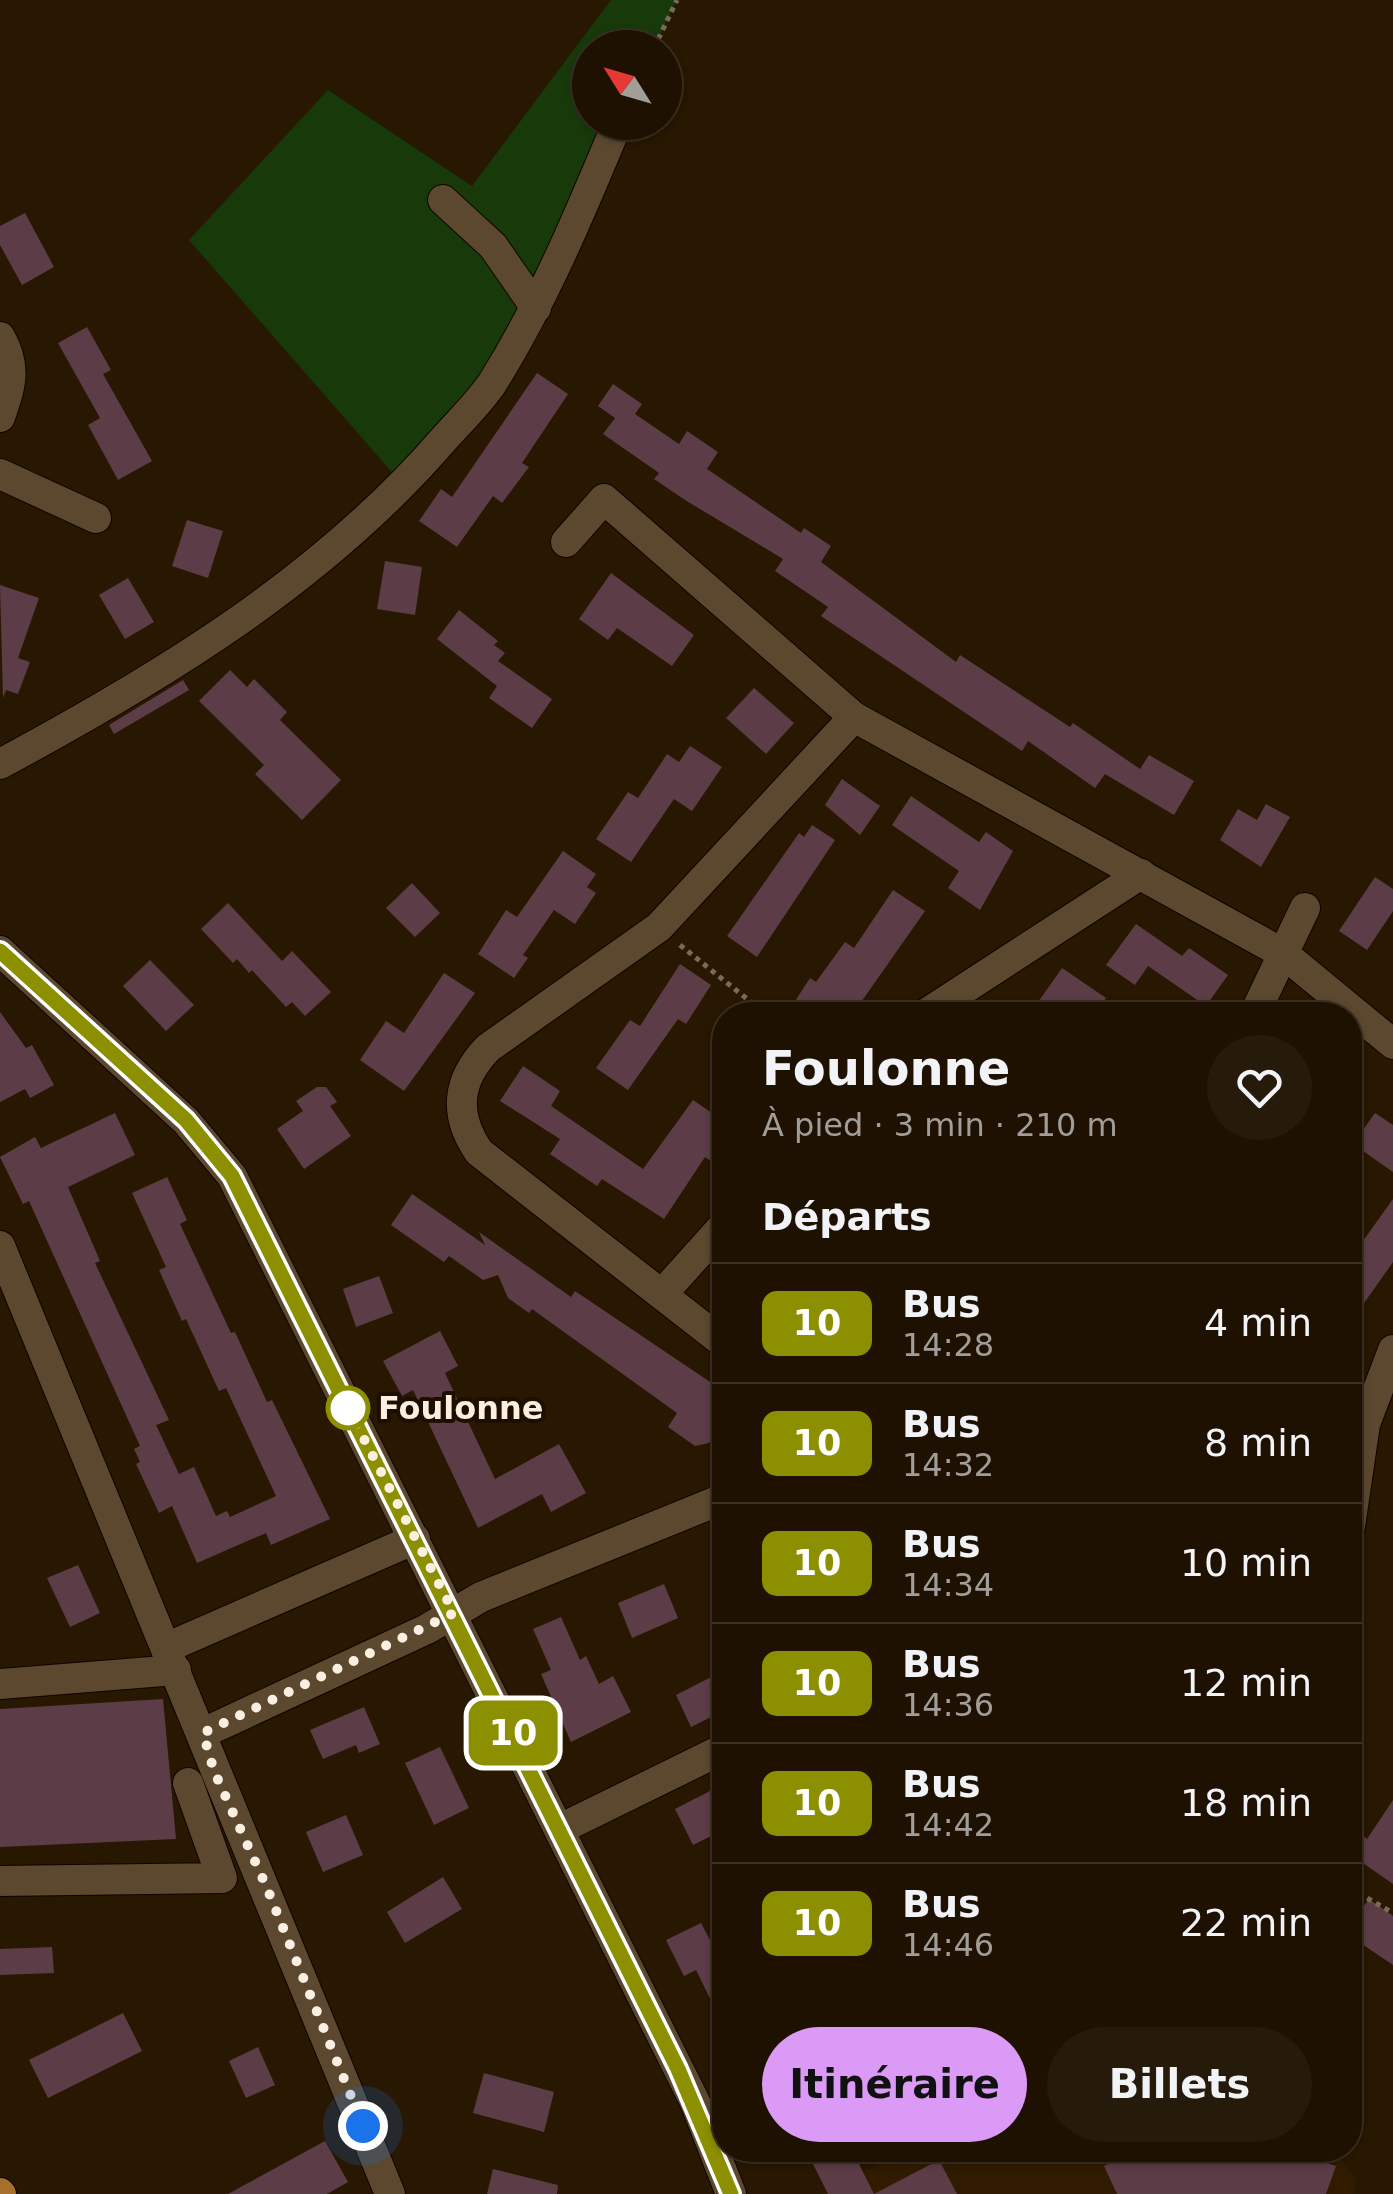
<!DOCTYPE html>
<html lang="fr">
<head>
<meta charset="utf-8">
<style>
	:root { --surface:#1e1101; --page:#261a0b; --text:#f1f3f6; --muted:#a19d99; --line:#3c3123; --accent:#da9af6 }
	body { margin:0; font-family:"DejaVu Sans",sans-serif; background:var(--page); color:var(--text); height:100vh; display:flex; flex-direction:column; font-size:38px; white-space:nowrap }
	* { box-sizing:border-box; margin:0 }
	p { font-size:32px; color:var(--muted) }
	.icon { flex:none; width:55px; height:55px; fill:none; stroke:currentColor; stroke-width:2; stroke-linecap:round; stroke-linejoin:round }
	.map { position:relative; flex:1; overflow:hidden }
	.panel { position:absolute; left:712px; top:1002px; width:650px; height:1160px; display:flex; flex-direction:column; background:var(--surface); border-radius:40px; box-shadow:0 2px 8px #0004,0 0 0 2px var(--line) }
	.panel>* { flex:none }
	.badge { padding:0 20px; border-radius:15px; font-size:35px; line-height:65px }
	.needle { width:65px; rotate:307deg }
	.controls { position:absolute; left:572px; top:30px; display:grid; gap:20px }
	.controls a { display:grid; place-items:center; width:110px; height:110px; border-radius:50%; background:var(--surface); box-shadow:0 2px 8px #0004,0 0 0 2px var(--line); font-size:50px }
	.you { position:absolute; width:50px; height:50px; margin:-25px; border:8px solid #fff; border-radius:50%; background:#1a73e8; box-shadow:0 0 0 15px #1a73e833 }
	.map>.badge { position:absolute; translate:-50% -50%; box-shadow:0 0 0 5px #fff }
	h2 { padding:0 50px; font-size:38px; line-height:90px }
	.round { display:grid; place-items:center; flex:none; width:105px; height:105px; border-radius:52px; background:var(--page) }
	.head { display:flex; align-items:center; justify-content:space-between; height:170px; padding:0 50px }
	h1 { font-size:48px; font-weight:600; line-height:75px }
	.action { display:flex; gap:20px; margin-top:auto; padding:20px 50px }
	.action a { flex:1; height:115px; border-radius:60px; background:var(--accent); color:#111; font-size:40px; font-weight:600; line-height:115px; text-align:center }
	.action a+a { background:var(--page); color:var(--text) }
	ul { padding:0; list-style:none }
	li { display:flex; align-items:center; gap:30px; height:120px; padding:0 50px; border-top:2px solid var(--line) }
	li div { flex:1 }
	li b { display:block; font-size:38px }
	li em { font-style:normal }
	li .badge { min-width:110px; font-weight:700; text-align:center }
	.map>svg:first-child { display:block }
	.built { fill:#301b00 }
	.green { fill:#183a0b }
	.building { fill:#5c3d47 }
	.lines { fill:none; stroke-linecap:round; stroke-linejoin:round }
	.minor-casing { stroke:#100300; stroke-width:32 }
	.major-casing { stroke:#100300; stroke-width:32 }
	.path { stroke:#7a6b58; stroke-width:5; stroke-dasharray:5 5; stroke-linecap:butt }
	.minor { stroke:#5b482f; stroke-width:30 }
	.major { stroke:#a6702c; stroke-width:30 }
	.line-casing { stroke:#fff; stroke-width:22 }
	.line { stroke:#8b8f00; stroke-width:15 }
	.walk { stroke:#fbefe1; stroke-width:10; stroke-dasharray:0 18 }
	.stop-dot { fill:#fff; stroke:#8b8f00; stroke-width:5 }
	.labels { text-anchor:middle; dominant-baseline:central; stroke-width:8; stroke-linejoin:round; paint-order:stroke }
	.stop-label { font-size:32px; font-weight:bold; fill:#fbefe1; stroke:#1e0e00; text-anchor:start }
</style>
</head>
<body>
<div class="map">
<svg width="1393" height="2194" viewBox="0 0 1393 2194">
	<rect width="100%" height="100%" fill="#281701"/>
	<polygon class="built" points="907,2150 1332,2150 1357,2179 1354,2194 821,2194"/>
	<polygon class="green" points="611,0 677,0 654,47 590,48 590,122 618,123 536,308 404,486 189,240 328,90 472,186"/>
	<g class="building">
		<polygon points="25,213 54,267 22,285 0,245 0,226"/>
		<polygon points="87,327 111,370 103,374 152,461 118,480 88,425 100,418 58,343"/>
		<polygon points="537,373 568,394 522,463 529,467 502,503 493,496 457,547 419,521 441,489 452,497"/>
		<polygon points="613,384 642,404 635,414 679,444 687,431 718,452 707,469 801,533 804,528 831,546 821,562 956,662 960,655 1070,727 1073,723 1140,769 1149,755 1194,781 1174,815 1105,774 1095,788 1028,741 1022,751 821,616 828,607 775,571 783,559 685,500 654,479 659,473 603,434 615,418 598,406"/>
		<polygon points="187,520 223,531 208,578 172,566"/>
		<polygon points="385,561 422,567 415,615 377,609"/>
		<polygon points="611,573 694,635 672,666 617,628 608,640 579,619"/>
		<polygon points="128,578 154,622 125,639 99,595"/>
		<polygon points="0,585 39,598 18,658 30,662 18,694 6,690 3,698"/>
		<polygon points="459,610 498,641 494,645 505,653 498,661 552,699 532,728 489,698 497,686 437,639"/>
		<polygon points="230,670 247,687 254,679 287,712 280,720 341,780 302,820 255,774 264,765 199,701"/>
		<polygon points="183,680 189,690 114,734 109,725"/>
		<polygon points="754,688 794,723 766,754 726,718"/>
		<polygon points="690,746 722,767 692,811 674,799 631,862 596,839 628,792 638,798 667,754 679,762"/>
		<polygon points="842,779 880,806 860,835 825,805"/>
		<polygon points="911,796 979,842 986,832 1013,851 980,910 948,888 959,871 892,825"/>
		<polygon points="1266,804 1290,817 1261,867 1220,840 1238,809 1257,820"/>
		<polygon points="812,825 835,840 757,957 727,936 799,833 804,837"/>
		<polygon points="563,851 596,874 587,887 596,893 575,924 554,910 523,955 528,958 514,978 478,954 506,910 517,917"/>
		<polygon points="1375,877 1393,889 1393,911 1367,950 1339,931"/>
		<polygon points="412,883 440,913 415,937 386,908"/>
		<polygon points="893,890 925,911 852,1015 786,1015 810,978 816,982 845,942 854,948"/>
		<polygon points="228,903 282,961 292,951 331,992 305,1016 292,1002 286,1007 252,970 249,973 237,959 233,963 201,929"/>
		<polygon points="1136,924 1182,956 1189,948 1228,975 1206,1006 1148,966 1135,985 1106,965"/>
		<polygon points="150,960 194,1005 166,1031 123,986"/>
		<polygon points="680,964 711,985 686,1024 678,1019 628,1090 596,1068 630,1020 640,1026"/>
		<polygon points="1062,968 1106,998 1095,1015 1029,1015"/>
		<polygon points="444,973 475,993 404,1091 360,1060 386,1021 404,1033"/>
		<polygon points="0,1012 26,1048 32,1045 54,1085 30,1098 25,1089 0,1102"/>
		<polygon points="523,1066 560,1091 551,1106 643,1169 693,1100 725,1122 725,1171 705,1157 664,1219 602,1179 597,1186 550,1154 560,1139 500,1101"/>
		<polygon points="317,1087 326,1087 337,1102 330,1106 351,1136 304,1169 277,1129 303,1111 296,1101"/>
		<polygon points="115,1113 135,1155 68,1187 100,1261 95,1263 169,1420 156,1425 179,1474 194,1467 216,1516 227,1511 230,1517 276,1496 226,1388 219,1391 186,1319 182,1321 159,1270 166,1267 132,1193 167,1177 187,1220 180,1224 231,1333 235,1332 267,1402 272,1400 330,1519 271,1545 266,1533 197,1563 172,1506 159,1513 136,1464 140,1462 134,1449 140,1446 29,1201 23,1204 0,1157 35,1137 41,1148"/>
		<polygon points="1375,1113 1393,1125 1393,1172 1353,1144"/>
		<polygon points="412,1194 485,1245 479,1232 571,1297 575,1291 725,1392 725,1421 709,1443 695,1446 668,1427 677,1413 532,1309 529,1313 508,1298 498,1275 483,1280 449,1256 444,1262 391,1225"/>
		<polygon points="1393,1199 1393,1262 1350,1323 1350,1259"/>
		<polygon points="379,1276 393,1313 356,1327 343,1289"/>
		<polygon points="440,1331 458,1366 445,1373 495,1479 559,1444 586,1493 551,1512 542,1494 478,1528 413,1390 402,1396 383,1361"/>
		<polygon points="78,1565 100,1613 70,1627 47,1578"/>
		<polygon points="664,1584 678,1618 632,1638 618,1603"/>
		<polygon points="561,1617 580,1660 586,1656 599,1684 613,1676 631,1712 571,1742 541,1674 551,1670 533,1629"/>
		<polygon points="725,1670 725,1710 691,1727 676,1695"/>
		<polygon points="163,1699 176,1839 0,1847 0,1709"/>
		<polygon points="364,1707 380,1744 359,1753 356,1745 323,1759 310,1730"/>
		<polygon points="440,1747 469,1808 434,1825 405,1763"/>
		<polygon points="710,1791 725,1829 693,1845 675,1809"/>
		<polygon points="1393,1800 1393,1884 1350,1854 1361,1834 1367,1839"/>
		<polygon points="346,1815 363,1855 323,1872 306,1832"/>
		<polygon points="443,1877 462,1909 405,1943 387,1912"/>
		<polygon points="1369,1899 1393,1916 1393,1965 1350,1936 1350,1926"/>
		<polygon points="701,1923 712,1944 725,1939 725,2029 696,1970 684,1976 666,1940"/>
		<polygon points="52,1947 54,1973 0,1975 0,1949"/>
		<polygon points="123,2013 142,2051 48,2098 29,2060"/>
		<polygon points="258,2047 275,2085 246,2098 229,2061"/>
		<polygon points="484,2073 554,2092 544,2132 473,2113"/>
		<polygon points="325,2141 348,2182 327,2194 228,2194"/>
		<polygon points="806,2150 852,2150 874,2194 828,2194"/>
		<polygon points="1137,2150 1311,2150 1309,2157 1336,2166 1326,2194 1117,2194 1104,2166"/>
		<polygon points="939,2160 957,2194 874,2194"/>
		<polygon points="493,2169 558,2185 557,2194 487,2194"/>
	</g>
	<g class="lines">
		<g class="minor-casing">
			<g id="minor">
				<polyline points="443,200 493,246 536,308"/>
				<path d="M0 337C17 367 11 385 0 417"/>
				<polyline points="0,474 96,518"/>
				<polyline points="566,542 604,499 854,717"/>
				<path d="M0 764C162 677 322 580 444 439 460 421 480 402 493 382 544 300 581 211 618 122"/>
				<polyline points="0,951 186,1121 232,1176 695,2102 731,2194"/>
				<polyline points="924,1015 1141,874"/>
				<polyline points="1254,1015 1305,908"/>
				<polyline points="0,1246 390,2194"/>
				<polyline points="663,1293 725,1224"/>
				<path d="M725 1344 479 1152C453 1114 457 1080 488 1048L659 927 854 717 1284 954 1393 1044"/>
				<polyline points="1350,1526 1365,1424 1393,1350"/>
				<polyline points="166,1648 415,1539"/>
				<polyline points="0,1684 176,1670"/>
				<polyline points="203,1733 427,1629 481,1597 725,1498"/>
				<polyline points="560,1829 725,1748"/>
				<polyline points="0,1881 222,1878 188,1783"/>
			</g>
		</g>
		<g class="major-casing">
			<polyline id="major" points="0,2193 1,2194"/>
		</g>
		<g class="path">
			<polyline points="654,48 677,0"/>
			<polyline points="680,945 767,1015"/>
			<polyline points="1350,1888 1393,1913"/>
		</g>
		<use href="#minor" class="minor"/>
		<use href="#major" class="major"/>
	</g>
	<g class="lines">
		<g class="line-casing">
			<polyline id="line" points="0,951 186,1120 232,1176 678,2069 731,2194"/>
		</g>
		<use href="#line" class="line"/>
		<polyline class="walk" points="348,1408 454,1613 203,1733 214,1771 267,1888 363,2126"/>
	</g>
	<circle class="stop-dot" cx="348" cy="1408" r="20"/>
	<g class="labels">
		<g class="stop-label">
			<text x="378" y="1408">Foulonne</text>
		</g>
	</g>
</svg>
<div class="controls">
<a><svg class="needle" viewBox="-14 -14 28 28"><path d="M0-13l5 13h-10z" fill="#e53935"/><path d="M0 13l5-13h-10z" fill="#a19d99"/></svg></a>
</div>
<div class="you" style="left:363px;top:2126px"></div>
<b class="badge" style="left:513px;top:1733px;background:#8b8f00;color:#fff">10</b>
<section class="panel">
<div class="head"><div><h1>Foulonne</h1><p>À pied · 3 min · 210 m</p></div><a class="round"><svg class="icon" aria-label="heart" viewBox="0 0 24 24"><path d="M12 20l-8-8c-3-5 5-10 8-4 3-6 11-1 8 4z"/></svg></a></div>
<h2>Départs</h2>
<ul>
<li><span class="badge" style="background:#8b8f00;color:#fff">10</span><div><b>Bus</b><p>14:28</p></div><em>4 min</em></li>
<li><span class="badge" style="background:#8b8f00;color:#fff">10</span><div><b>Bus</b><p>14:32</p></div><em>8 min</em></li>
<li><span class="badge" style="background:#8b8f00;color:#fff">10</span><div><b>Bus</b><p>14:34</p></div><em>10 min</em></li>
<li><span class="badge" style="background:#8b8f00;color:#fff">10</span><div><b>Bus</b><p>14:36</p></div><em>12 min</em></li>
<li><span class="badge" style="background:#8b8f00;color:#fff">10</span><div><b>Bus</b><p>14:42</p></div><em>18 min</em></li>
<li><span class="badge" style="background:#8b8f00;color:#fff">10</span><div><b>Bus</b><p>14:46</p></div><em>22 min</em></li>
</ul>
<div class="action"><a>Itinéraire</a><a>Billets</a></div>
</section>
</div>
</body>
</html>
